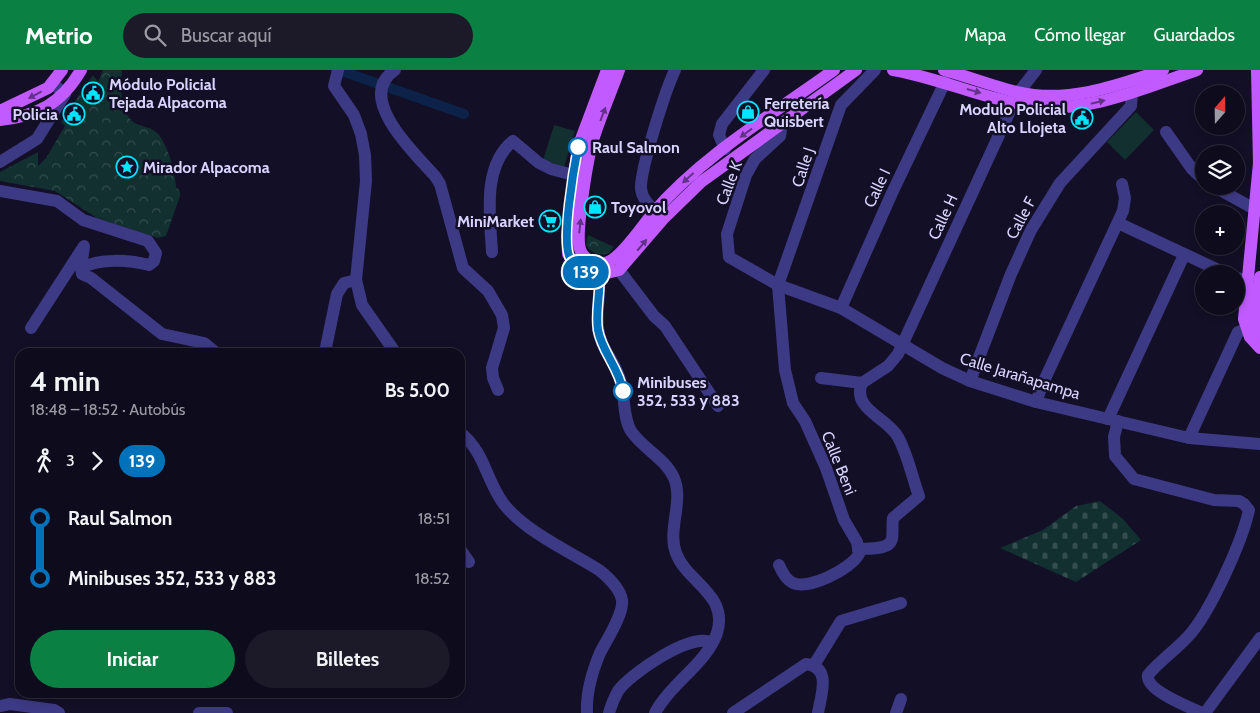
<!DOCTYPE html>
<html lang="es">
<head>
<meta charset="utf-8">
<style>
	:root { --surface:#0e0b1c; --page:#1c1929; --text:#f1f3f6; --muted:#9b9ba3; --line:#2e2b3b; --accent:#0b8043 }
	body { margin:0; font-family:Cabin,sans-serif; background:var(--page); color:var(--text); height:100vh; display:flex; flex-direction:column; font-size:19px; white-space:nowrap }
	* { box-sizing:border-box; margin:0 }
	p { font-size:16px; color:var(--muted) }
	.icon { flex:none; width:28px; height:28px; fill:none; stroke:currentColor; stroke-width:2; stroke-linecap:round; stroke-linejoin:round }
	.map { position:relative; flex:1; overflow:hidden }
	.panel { position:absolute; left:15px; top:278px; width:450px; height:350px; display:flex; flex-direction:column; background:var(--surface); border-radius:15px; box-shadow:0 2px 8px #0003,0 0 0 1px var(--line) }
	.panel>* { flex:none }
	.badge { padding:0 10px; border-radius:16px; font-size:18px; line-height:32px }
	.needle { width:32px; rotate:20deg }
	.tools { position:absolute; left:1195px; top:15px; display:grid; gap:10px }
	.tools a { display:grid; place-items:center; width:50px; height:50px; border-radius:50%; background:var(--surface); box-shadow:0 2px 8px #0003,0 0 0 1px var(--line); font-size:25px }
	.map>.badge { position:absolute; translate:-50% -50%; box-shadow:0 0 0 2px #fff }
	.legs { display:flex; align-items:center; gap:8px; height:55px; padding:0 15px; font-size:16px }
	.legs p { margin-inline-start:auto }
	.overview { display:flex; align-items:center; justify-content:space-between; height:85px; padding:0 15px }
	h1 { font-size:28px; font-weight:700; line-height:38px }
	.cta { display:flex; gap:10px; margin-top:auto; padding:10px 15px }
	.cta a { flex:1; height:58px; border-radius:30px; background:var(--accent); color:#fff; font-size:20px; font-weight:700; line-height:58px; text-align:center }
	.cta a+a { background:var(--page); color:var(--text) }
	ul { padding:0 15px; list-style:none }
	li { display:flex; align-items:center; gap:18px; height:60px; font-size:19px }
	li i { display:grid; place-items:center; width:8px; height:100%; margin:0 6px; background:currentColor }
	li i::after { content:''; width:12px; height:12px; margin:-6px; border:4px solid; border-radius:50%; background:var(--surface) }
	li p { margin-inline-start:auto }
	li:first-child i { background:linear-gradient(#0000 50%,currentColor 0) }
	li:last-child i { background:linear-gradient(currentColor 50%,#0000 0) }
	header { display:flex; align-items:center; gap:30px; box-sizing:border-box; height:70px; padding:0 25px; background:var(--accent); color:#fff }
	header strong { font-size:24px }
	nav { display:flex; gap:28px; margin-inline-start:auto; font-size:18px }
	.search { width:350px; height:45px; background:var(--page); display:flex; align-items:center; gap:12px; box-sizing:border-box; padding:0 18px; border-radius:28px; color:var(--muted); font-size:19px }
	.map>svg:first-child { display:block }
	.cemetery { fill:url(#cemetery-stones) }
	.park { fill:url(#park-crowns) }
	.pitch { fill:#12302f }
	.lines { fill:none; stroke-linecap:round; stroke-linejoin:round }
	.canal { stroke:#0c2248; stroke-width:10 }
	.minor { stroke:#3d3a85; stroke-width:12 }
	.major { stroke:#c25bff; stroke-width:12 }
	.oneway { fill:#623188 }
	.line-1-casing { stroke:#fff; stroke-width:11 }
	.line-1 { stroke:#0072bc; stroke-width:8 }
	.stop-1-dot { fill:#fff; stroke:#0072bc; stroke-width:2.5 }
	.labels { text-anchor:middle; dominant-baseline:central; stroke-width:5; stroke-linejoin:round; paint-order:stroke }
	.poi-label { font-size:16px; font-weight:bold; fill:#d9d4ff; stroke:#130f26; text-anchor:start }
	.stop-label { font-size:16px; font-weight:bold; fill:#d9d4ff; stroke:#130f26; text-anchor:start }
	.street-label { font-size:16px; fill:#d9d4ff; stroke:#130f26 }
</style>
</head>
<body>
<header>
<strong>Metrio</strong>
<div class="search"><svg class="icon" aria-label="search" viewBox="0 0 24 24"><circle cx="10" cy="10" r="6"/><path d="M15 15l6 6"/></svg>Buscar aquí</div>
<nav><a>Mapa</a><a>Cómo llegar</a><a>Guardados</a></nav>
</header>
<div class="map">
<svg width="1260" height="643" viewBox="0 0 1260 643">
	<defs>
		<pattern id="cemetery-stones" width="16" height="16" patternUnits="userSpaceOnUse" patternTransform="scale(1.25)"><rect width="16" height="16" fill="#12302f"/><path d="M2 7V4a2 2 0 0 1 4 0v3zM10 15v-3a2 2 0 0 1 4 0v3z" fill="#344d4e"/></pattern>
		<pattern id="park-crowns" width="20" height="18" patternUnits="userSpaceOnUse" patternTransform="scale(1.25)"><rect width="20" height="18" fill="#12302f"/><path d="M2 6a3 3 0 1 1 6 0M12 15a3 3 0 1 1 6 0" fill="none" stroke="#344d4e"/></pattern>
	</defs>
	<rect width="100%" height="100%" fill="#130f26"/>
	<polygon class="cemetery" points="1100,431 1123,449 1141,470 1076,512 1000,478 1043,460 1076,436"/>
	<g class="park">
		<path d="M103 0H122C121 16 119 38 132 51 139 57 150 56 157 63 168 74 175 102 176 117L180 121V126L166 166 158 168 152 166 97 148 55 121 0 111V102L38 82V96L46 88 65 56 61 52 93 5 98 12Z"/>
		<path d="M588 165 614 177 609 183C599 186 592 184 586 175Z"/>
	</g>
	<g class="pitch">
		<polygon points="1136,42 1154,60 1125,90 1107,72"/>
		<polygon points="554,55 575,61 564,97 543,90"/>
	</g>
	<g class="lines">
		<polyline class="canal" points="339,0 464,44"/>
		<g class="minor">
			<path d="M395 0C354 27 415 84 435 106L440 114 463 198 488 221 502 245 504 258 492 298 493 308 498 320"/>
			<polyline points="1019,22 1036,0"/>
			<polyline points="774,58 781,60 780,66 755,89 746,105 727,164 729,187 778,215 841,238 942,298 970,311 1036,332 1189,368 1260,374"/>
			<polyline points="1166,62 1192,99 1204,110"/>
			<polyline points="725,79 719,65 722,54 764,0"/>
			<polyline points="0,92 37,69 65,24 52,13"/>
			<polyline points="1213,116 1249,136 1256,137"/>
			<path d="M0 121 57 131 83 150 148 171 156 183 154 191 149 195C129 190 100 188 81 198L82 204 91 208 162 264 204 273 215 282"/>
			<path d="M655 141C648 135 642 128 641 119 640 99 666 19 675 0"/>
			<polyline points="1118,153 1227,204"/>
			<path d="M492 182C490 146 482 96 513 71L539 93 551 99 584 108"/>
			<polyline points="619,200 654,246 665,256 718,336"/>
			<path d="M599 205C601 222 596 240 598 258 600 279 617 293 621 313 625 328 623 348 631 361 643 379 665 388 674 408 684 432 667 460 676 483 687 513 729 524 717 563 707 593 670 614 655 643"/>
			<polyline points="1236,208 1248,210"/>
			<polyline points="356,210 362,235 395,282"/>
			<polyline points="841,238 892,123 945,12"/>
			<polyline points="31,258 84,176 81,198"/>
			<polyline points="325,282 337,224 344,213 356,210 366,111 365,85 361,64 354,45 334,16 338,0"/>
			<polyline points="821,308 862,313"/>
			<polyline points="970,311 1011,204 1031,160 1060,113 1131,36 1132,23"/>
			<polyline points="1036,332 1043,313 1123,141 1125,128 1122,114"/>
			<polyline points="1108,349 1184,185"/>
			<path d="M1118 351 1114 367 1115 386 1134 409 1214 430 1239 431 1244 434 1249 440C1242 472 1212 537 1192 562 1179 578 1161 589 1148 605 1145 620 1189 637 1202 643"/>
			<path d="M460 362C486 384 485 408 503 433 524 461 569 481 599 500 608 507 620 519 622 530 624 544 606 571 600 583 592 602 586 622 587 643"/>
			<polyline points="1189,368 1238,262 1246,259"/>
			<polyline points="460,479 469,492"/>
			<path d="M858 479C867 478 889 481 892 469 893 463 892 455 893 448L919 426C912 407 908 385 898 367 888 348 851 339 862 313L888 296 898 284 1011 39 1015 33"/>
			<path d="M779 495C782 502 786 510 793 513 809 520 851 499 859 484L857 472 844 450 826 398 805 351 793 333 785 300 778 215 841 35 875 0"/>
			<polyline points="814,595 841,551 901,533"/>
			<polyline points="0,636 10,634 54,640 59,643"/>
			<polyline points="199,643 227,643"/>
			<path d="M609 643C611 636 614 628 618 621 630 604 692 561 712 573"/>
			<path d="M733 643 806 594C832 597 821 625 818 643"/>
			<polyline points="896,643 901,629"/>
			<polyline points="1205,643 1260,568"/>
		</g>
		<g class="major">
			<polyline points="607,0 578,77 567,166 568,184 574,194 585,201 599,205 619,200 663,149 701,112 856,0"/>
			<path d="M619 0C611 22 601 45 594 67 588 85 575 163 580 179 583 190 598 196 608 192 622 187 643 155 653 143 703 85 773 44 834 0"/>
			<path d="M893 0C940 8 983 29 1030 36 1088 44 1144 18 1197 0"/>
			<path d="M944 0C969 7 993 16 1017 22 1067 34 1116 16 1163 0"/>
			<polyline points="1257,0 1259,93 1244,249 1250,267 1260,278"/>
			<polyline points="0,41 48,18 62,0"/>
			<path d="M0 50C38 46 62 33 81 0"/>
			<polyline points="1260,207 1255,245 1260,263"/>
		</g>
	</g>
	<defs><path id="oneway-solid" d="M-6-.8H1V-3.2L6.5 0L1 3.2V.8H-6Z" transform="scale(1.25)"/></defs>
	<g class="oneway">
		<use href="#oneway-solid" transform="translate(974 21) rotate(16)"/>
		<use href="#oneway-solid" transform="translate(35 25) rotate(152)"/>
		<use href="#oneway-solid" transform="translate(1098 32) rotate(-14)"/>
		<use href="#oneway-solid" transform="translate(603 44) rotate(-69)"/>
		<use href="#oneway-solid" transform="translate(746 63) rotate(144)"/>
		<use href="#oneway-solid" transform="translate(688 108) rotate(138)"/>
		<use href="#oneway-solid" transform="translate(580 156) rotate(-84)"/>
		<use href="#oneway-solid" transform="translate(642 175) rotate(-50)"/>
	</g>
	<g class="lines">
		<g class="line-1-casing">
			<path id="line-1" d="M578 77C574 97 561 172 570 188 576 199 587 203 599 205 601 223 595 242 598 260 602 282 619 298 623 321"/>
		</g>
		<use href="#line-1" class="line-1"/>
	</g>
	<defs>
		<g id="civic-ring" transform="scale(1.125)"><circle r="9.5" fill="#130f26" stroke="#00e5ff" stroke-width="1.5"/><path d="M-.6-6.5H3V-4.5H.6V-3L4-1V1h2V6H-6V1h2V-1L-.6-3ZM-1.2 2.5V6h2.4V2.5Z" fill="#00e5ff"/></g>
		<g id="shop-ring" transform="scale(1.125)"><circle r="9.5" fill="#130f26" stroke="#00e5ff" stroke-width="1.5"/><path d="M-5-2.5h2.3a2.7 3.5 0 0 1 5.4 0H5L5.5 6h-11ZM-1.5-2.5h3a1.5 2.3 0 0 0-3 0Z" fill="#00e5ff"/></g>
		<g id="sight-ring" transform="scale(1.125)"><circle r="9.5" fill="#130f26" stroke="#00e5ff" stroke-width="1.5"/><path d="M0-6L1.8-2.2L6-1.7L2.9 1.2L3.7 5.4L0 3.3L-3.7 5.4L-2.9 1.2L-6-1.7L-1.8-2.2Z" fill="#00e5ff"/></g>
		<g id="supermarket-ring" transform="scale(1.125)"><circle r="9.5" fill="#130f26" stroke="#00e5ff" stroke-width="1.5"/><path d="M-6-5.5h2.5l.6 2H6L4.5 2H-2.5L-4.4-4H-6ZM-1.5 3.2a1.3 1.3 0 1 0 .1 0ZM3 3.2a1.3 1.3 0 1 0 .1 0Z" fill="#00e5ff"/></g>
	</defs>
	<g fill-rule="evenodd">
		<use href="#civic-ring" x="93" y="23"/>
		<use href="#shop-ring" x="748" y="42"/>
		<use href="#civic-ring" x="74" y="44"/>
		<use href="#civic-ring" x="1082" y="48"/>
		<use href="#sight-ring" x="127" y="97"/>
		<use href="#shop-ring" x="595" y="137"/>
		<use href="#supermarket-ring" x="550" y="151"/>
	</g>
	<g class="stop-1-dot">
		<circle cx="578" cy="77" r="9"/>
		<circle cx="623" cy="321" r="9"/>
	</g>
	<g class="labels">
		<g class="poi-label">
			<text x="109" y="14">Módulo Policial<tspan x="109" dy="18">Tejada Alpacoma</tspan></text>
			<text x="764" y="33">Ferretería<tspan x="764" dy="18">Quisbert</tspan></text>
			<text x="1066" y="39" text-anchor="end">Modulo Policial<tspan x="1066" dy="18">Alto Llojeta</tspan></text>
			<text x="58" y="44" text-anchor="end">Policia</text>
			<text x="143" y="97">Mirador Alpacoma</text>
			<text x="611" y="137">Toyovol</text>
			<text x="534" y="151" text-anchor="end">MiniMarket</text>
		</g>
		<g class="stop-label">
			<text x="592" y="77">Raul Salmon</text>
			<text x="637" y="312">Minibuses<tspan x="637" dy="18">352, 533 y 883</tspan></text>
		</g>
		<g class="street-label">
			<text transform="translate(803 97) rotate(-72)">Calle J</text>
			<text transform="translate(729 113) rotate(-69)">Calle K</text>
			<text transform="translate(877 118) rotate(-65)">Calle I</text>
			<text transform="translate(943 147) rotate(-65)">Calle H</text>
			<text transform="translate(1021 148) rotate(-62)">Calle F</text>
			<text transform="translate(1020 306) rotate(17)">Calle Jarañapampa</text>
			<text transform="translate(839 393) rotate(68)">Calle Beni</text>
		</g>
	</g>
</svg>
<div class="tools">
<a><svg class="needle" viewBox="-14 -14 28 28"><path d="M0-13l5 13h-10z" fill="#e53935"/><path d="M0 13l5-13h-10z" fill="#9b9ba3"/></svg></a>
<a><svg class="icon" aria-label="layers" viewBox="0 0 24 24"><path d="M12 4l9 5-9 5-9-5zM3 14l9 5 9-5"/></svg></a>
<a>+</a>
<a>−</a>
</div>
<b class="badge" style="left:586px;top:202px;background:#0072bc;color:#fff">139</b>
<section class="panel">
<div class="overview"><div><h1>4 min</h1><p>18:48 – 18:52 · Autobús</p></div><b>Bs 5.00</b></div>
<div class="legs"><svg class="icon" aria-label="walk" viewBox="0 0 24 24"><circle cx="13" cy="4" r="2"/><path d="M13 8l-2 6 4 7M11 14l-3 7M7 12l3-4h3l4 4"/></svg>3<svg class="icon" aria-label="forward" viewBox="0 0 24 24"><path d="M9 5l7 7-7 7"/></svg><b class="badge" style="background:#0072bc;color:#fff">139</b></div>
<ul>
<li><i style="color:#0072bc"></i><b>Raul Salmon</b><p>18:51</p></li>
<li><i style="color:#0072bc"></i><b>Minibuses 352, 533 y 883</b><p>18:52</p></li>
</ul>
<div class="cta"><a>Iniciar</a><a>Billetes</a></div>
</section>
</div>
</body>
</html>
